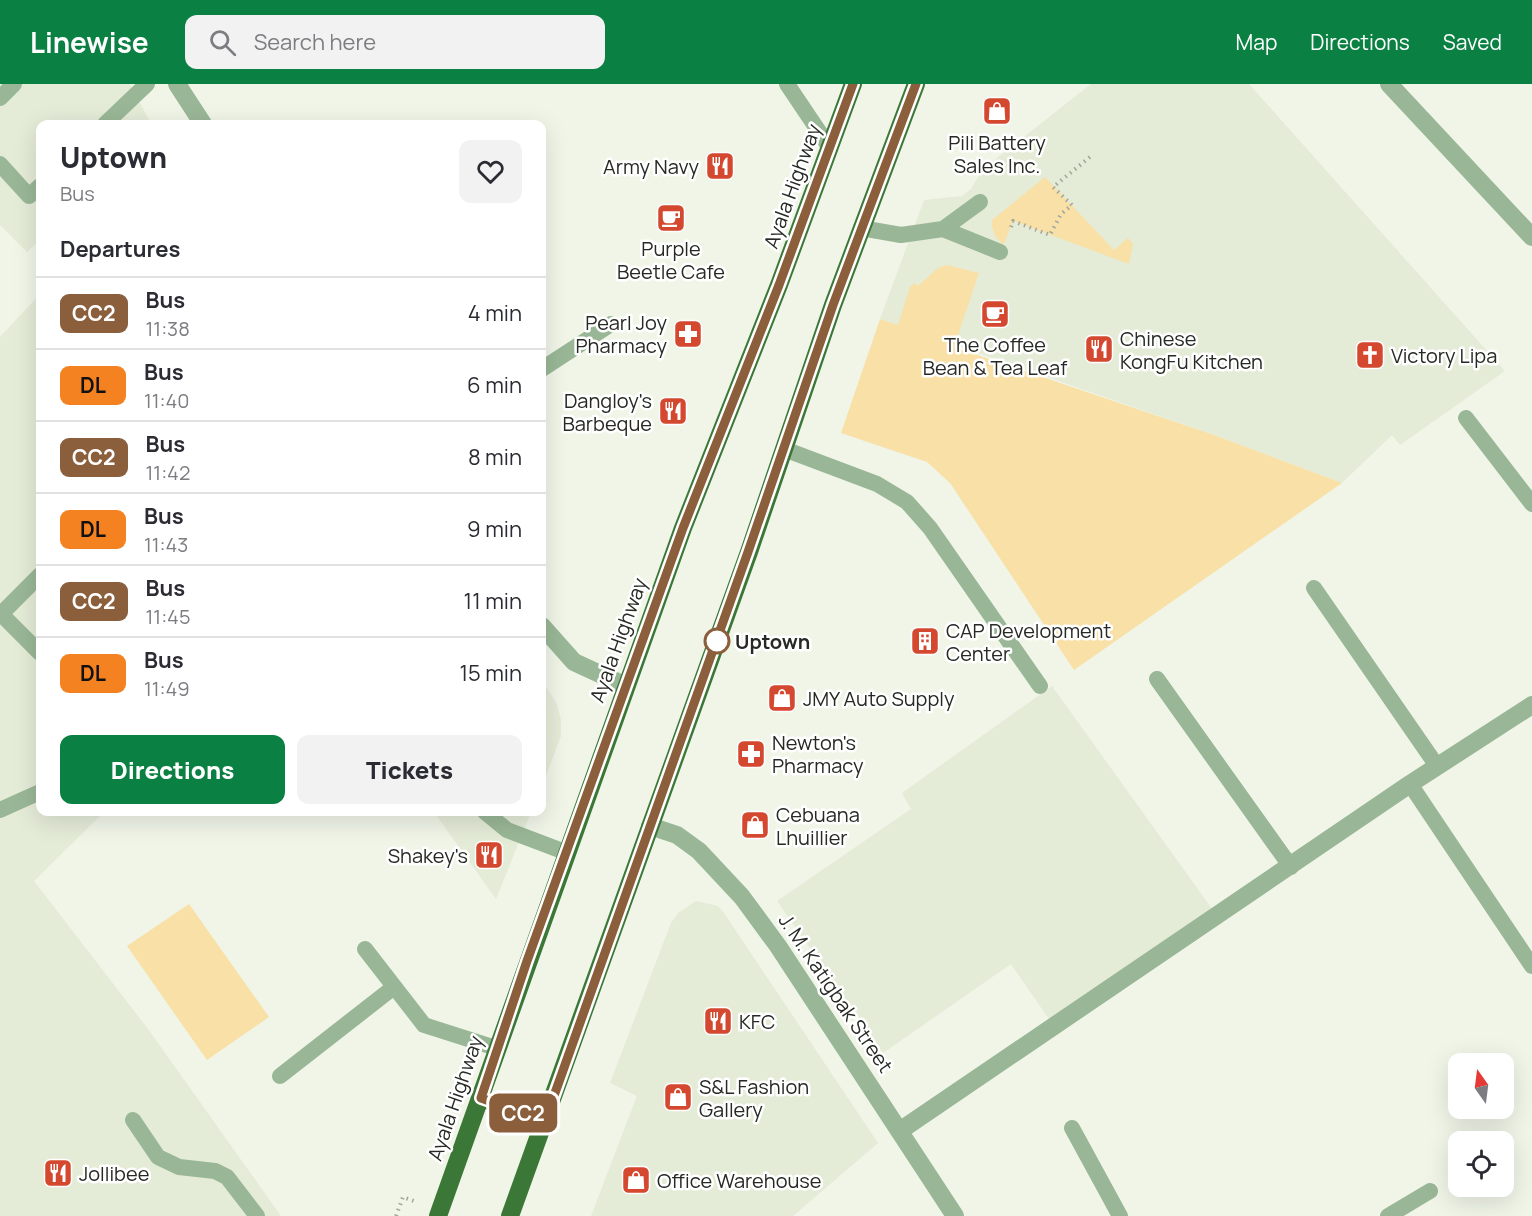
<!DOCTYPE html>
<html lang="en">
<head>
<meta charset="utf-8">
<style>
	:root { --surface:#fff; --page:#f2f2f3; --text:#2b2b33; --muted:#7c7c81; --line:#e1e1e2; --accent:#0b8043 }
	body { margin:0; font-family:Manrope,sans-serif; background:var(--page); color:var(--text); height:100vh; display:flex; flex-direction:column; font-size:22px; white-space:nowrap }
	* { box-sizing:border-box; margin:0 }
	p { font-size:20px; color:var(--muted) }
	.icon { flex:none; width:33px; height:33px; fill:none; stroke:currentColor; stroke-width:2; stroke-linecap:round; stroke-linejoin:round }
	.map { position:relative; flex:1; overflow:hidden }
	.sheet { position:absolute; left:36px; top:36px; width:510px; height:696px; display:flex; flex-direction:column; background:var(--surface); border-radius:12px; box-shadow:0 6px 24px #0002 }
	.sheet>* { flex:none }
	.badge { padding:0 12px; border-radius:9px; font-size:21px; line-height:39px }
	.needle { width:39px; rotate:346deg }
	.buttons { position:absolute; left:1448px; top:969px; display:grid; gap:12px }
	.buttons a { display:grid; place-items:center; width:66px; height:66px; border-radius:12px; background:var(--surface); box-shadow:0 6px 24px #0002; font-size:30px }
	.map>.badge { position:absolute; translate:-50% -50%; box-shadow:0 0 0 3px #fff }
	h2 { padding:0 24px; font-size:22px; line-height:54px }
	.round { display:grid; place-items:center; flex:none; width:63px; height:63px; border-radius:12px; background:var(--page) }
	.head { display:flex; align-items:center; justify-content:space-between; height:102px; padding:0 24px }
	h1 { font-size:28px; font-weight:800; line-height:45px }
	.primary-button { display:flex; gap:12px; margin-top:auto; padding:12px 24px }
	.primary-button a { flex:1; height:69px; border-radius:12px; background:var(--accent); color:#fff; font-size:24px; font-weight:800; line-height:69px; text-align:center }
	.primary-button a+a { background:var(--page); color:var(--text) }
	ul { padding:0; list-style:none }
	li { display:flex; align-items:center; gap:18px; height:72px; padding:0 24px; border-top:2px solid var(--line) }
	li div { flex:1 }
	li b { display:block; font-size:22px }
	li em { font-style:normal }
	li .badge { min-width:66px; font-weight:700; text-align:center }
	header { display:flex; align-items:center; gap:36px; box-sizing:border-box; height:84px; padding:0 30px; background:var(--accent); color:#fff }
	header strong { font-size:28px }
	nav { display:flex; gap:33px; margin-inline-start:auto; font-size:21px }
	.search { width:420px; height:54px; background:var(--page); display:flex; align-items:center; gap:15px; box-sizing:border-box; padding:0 21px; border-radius:12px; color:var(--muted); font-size:22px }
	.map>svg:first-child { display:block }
	.built { fill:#e4ebd7 }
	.green { fill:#f8e0a6 }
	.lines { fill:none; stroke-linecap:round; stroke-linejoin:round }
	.path { stroke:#a2a59c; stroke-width:4; stroke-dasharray:1.5 4.5; stroke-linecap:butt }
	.service { stroke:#99b796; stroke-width:16 }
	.minor { stroke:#99b796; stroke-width:18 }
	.tertiary { stroke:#99b796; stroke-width:18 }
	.trunk { stroke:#3b7838; stroke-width:18 }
	.line-casing { stroke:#fff; stroke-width:14 }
	.line { stroke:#8b5e3c; stroke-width:9 }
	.stop-dot { fill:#fff; stroke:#8b5e3c; stroke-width:3 }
	.labels { text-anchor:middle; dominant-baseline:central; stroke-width:5; stroke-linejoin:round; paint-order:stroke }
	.poi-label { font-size:20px; fill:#272924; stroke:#fff; text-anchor:start }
	.street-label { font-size:20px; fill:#272924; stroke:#fff }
	.stop-label { font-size:20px; font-weight:bold; fill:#272924; stroke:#fff; text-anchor:start }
</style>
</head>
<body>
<header>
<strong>Linewise</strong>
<div class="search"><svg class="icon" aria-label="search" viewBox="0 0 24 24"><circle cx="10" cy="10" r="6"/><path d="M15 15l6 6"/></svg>Search here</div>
<nav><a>Map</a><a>Directions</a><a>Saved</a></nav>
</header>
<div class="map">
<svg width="1532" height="1132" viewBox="0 0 1532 1132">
	<rect width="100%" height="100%" fill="#f0f5e8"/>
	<g class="built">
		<polygon points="0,0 130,0 151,40 40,40 40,156 27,168 0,141"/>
		<polygon points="1091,0 1249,0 1505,287 1400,361 1392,351 1342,399 1217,352 880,235 924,116 962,112 971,105 983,85"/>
		<polygon points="40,210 40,728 104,728 34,797 148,945 281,1132 0,1132 0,253"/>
		<polygon points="542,597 557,620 561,636 561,652 542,702"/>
		<polygon points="1052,602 1215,829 1051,938 1011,880 883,969 777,817 911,725 902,709"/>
		<polygon points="434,728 531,728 496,815"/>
		<polygon points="696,817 718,822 724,829 878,1059 793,1132 591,1132 637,1012 610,999 671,839 678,829"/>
	</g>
	<g class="green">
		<path d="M1045 93 1114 166 1128 154 1133 160 1129 180 1013 137 1004 160C995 156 991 145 992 136Z"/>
		<polygon points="947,181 979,189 954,263 1217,352 1342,399 1074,586 950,399 927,378 841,349 880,235 898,241 910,203 914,199 918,202 938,184"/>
		<polygon points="189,820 269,933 207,976 127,862"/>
	</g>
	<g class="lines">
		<g class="path">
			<polyline points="1011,143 1013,137 1050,151 1061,130 1072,121 1053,103 1090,73"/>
			<polyline points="396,1132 403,1113 414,1117"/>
		</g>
		<g class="service">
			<polyline points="787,0 830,64"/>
			<polyline points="0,14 14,0"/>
			<polyline points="105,40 147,0"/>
			<polyline points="0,80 29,112 40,102"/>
			<polyline points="861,144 901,151 943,145 980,118"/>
			<polyline points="943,145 1000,168"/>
			<polyline points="542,285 611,240"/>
			<polyline points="1466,334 1532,420"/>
			<polyline points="784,365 877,400 907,418 930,444 1040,602"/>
			<polyline points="40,491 1,530 40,569"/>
			<polyline points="1314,504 1437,682"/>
			<polyline points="1157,595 1291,783"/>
			<polyline points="1410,700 1532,882"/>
			<polyline points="0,726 40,708"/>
			<polyline points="485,728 507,746 565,768"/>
			<polyline points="365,865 424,941 496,964"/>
			<polyline points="280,992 394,903"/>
			<polyline points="133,1036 158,1073 179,1083 215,1087 227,1093 257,1132"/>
			<polyline points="1072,1044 1120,1132"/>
			<polyline points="1388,1132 1430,1107"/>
		</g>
		<g class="minor">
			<polyline points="1389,0 1532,153"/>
			<polyline points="650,742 677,751 699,767 742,813 778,862 955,1132"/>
			<polyline points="901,1046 1410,700 1532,621"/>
		</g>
		<g class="tertiary">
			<polyline points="177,0 203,40"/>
			<polyline points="542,542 574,578 626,602"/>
		</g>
		<g class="trunk">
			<polyline points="481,1014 545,1037"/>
			<polyline points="438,1132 683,444 779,201 853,0"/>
			<polyline points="510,1132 749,468 833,221 916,0"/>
		</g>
	</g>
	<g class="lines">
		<g class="line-casing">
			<polyline id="line" points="853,0 779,201 683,444 527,877 481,1014 545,1037 748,468 833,221 916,0"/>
		</g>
		<use href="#line" class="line"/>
	</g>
	<defs>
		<g id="shop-square" transform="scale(1.5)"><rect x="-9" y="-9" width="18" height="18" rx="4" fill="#d3482f" stroke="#fff"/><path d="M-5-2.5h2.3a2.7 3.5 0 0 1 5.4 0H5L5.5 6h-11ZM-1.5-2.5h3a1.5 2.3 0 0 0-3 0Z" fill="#fff"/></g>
		<g id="restaurant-square" transform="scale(1.5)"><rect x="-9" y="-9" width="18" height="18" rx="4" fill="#d3482f" stroke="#fff"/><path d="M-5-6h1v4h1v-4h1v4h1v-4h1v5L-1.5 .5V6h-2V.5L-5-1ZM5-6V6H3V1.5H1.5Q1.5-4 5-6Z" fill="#fff"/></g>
		<g id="cafe-square" transform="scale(1.5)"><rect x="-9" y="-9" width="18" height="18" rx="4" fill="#d3482f" stroke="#fff"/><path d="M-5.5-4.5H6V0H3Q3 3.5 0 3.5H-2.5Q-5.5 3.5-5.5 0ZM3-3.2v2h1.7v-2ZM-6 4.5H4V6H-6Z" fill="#fff"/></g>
		<g id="pharmacy-square" transform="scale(1.5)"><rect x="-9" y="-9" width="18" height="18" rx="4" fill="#d3482f" stroke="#fff"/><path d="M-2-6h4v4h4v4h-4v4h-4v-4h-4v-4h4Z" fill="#fff"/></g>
		<g id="church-square" transform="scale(1.5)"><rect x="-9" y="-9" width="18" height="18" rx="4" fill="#d3482f" stroke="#fff"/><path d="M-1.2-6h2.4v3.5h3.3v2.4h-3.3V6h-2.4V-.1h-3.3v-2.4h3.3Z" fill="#fff"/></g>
		<g id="building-square" transform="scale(1.5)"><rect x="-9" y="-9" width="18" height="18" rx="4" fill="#d3482f" stroke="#fff"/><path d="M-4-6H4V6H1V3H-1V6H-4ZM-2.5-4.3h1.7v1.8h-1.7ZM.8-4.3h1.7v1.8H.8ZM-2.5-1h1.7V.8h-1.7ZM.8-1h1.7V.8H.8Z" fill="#fff"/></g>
	</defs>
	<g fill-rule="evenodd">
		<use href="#shop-square" x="997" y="27"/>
		<use href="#restaurant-square" x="720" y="82"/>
		<use href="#cafe-square" x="671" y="134"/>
		<use href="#cafe-square" x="995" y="230"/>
		<use href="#pharmacy-square" x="688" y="250"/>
		<use href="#restaurant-square" x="1099" y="265"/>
		<use href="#church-square" x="1370" y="271"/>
		<use href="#restaurant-square" x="673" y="327"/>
		<use href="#building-square" x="925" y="557"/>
		<use href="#shop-square" x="782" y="614"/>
		<use href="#pharmacy-square" x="751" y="670"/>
		<use href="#shop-square" x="755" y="741"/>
		<use href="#restaurant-square" x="489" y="771"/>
		<use href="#restaurant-square" x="718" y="937"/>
		<use href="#shop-square" x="678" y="1013"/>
		<use href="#restaurant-square" x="58" y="1089"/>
		<use href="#shop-square" x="636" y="1096"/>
	</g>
	<circle class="stop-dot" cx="717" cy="557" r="12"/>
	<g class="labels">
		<g class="poi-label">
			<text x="997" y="58" text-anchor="middle">Pili Battery<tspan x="997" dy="23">Sales Inc.</tspan></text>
			<text x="699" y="82" text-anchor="end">Army Navy</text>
			<text x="671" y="164" text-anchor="middle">Purple<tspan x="671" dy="23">Beetle Cafe</tspan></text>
			<text x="667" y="238" text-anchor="end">Pearl Joy<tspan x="667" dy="23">Pharmacy</tspan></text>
			<text x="1120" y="254">Chinese<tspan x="1120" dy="23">KongFu Kitchen</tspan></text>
			<text x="995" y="260" text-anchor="middle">The Coffee<tspan x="995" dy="23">Bean &amp; Tea Leaf</tspan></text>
			<text x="1391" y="271">Victory Lipa</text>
			<text x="652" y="316" text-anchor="end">Dangloy's<tspan x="652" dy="23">Barbeque</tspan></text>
			<text x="946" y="546">CAP Development<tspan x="946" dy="23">Center</tspan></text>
			<text x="803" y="614">JMY Auto Supply</text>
			<text x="772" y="658">Newton's<tspan x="772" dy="23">Pharmacy</tspan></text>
			<text x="776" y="730">Cebuana<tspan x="776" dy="23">Lhuillier</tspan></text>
			<text x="468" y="771" text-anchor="end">Shakey's</text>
			<text x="739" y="937">KFC</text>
			<text x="699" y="1002">S&amp;L Fashion<tspan x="699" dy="23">Gallery</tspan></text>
			<text x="79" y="1089">Jollibee</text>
			<text x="657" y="1096">Office Warehouse</text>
		</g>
		<g class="street-label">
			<text transform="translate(792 102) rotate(-70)">Ayala Highway</text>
			<text transform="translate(618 556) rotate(-70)">Ayala Highway</text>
			<text transform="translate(836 909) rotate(56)">J. M. Katigbak Street</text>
			<text transform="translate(455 1014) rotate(-71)">Ayala Highway</text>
		</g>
		<g class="stop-label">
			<text x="735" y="557">Uptown</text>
		</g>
	</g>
</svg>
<div class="buttons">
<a><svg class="needle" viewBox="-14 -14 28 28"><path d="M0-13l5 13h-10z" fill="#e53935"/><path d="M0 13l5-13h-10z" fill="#7c7c81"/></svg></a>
<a><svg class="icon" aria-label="locate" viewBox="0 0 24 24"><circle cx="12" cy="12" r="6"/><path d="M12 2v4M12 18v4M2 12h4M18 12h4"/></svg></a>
</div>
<b class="badge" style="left:523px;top:1029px;background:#8b5e3c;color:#fff">CC2</b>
<section class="sheet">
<div class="head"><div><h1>Uptown</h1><p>Bus</p></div><a class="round"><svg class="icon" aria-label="heart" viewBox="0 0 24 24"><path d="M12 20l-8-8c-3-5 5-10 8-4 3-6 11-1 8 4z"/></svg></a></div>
<h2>Departures</h2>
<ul>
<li><span class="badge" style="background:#8b5e3c;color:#fff">CC2</span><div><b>Bus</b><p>11:38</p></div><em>4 min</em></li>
<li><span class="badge" style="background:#f58220;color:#111">DL</span><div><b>Bus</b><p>11:40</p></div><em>6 min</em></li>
<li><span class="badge" style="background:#8b5e3c;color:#fff">CC2</span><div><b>Bus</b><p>11:42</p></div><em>8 min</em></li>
<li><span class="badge" style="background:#f58220;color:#111">DL</span><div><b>Bus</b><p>11:43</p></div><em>9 min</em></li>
<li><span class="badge" style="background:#8b5e3c;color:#fff">CC2</span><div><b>Bus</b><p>11:45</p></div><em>11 min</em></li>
<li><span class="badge" style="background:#f58220;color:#111">DL</span><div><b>Bus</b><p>11:49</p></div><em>15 min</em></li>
</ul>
<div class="primary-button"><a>Directions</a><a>Tickets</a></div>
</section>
</div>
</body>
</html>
